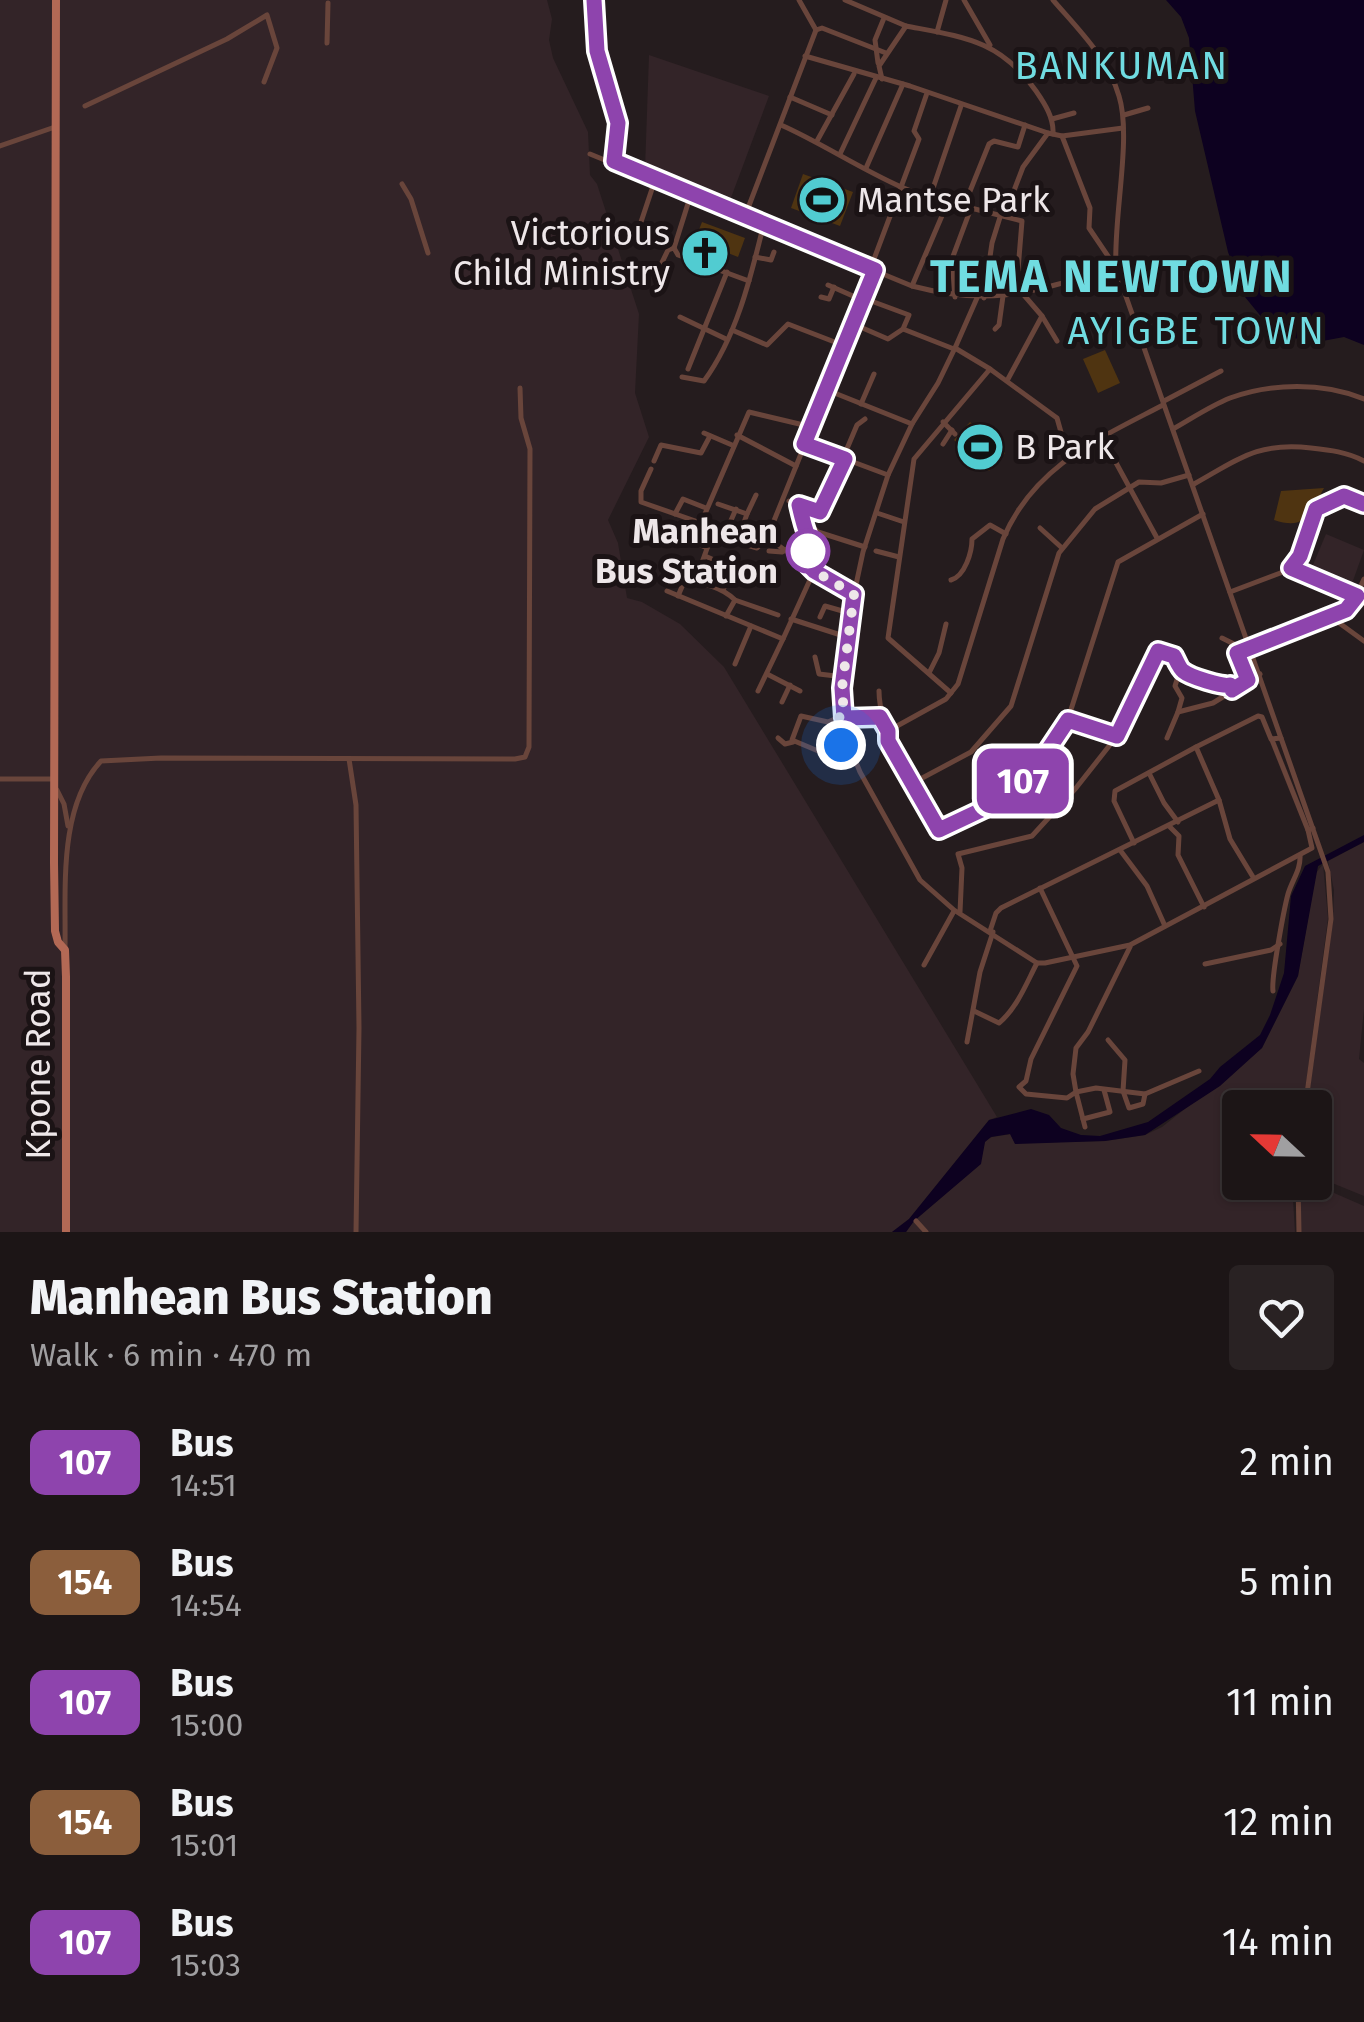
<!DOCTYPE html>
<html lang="en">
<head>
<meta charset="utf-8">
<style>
	:root { --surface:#1c1516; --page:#292223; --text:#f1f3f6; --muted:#a09fa1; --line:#3a3435 }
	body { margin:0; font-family:"Fira Sans",sans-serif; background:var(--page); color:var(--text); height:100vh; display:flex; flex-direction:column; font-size:38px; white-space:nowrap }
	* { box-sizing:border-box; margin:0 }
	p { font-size:32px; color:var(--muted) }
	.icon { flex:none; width:55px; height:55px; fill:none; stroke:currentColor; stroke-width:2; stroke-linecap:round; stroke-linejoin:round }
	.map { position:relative; height:1232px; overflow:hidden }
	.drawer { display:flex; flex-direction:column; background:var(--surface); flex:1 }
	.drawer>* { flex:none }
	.badge { padding:0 20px; border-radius:15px; font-size:35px; line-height:65px }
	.needle { width:65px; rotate:292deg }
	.tools { position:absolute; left:1222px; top:1090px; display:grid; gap:20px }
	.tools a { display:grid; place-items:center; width:110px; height:110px; border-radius:10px; background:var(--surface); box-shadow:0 2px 8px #0004,0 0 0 2px var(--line); font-size:50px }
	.you { position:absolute; width:50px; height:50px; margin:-25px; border:8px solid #fff; border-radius:50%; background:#1a73e8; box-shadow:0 0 0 15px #1a73e833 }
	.map>.badge { position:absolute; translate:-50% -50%; box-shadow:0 0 0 5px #fff }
	.round { display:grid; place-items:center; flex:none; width:105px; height:105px; border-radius:10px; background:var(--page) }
	.head { display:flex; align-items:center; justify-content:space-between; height:170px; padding:0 30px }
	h1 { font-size:48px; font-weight:800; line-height:75px }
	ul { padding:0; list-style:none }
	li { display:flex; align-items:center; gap:30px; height:120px; padding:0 30px }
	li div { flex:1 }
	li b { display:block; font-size:38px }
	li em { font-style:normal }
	li .badge { min-width:110px; font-weight:700; text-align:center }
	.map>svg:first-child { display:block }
	.built { fill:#332428 }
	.green { fill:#4f3411 }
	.water { fill:#0d0120 }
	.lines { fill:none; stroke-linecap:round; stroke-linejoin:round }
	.minor { stroke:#69453b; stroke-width:5 }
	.major { stroke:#b36955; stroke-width:8 }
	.line-casing { stroke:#fff; stroke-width:22 }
	.line { stroke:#8e44ad; stroke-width:15 }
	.walk { stroke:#eee7e9; stroke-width:10; stroke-dasharray:0 18 }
	.stop-dot { fill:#fff; stroke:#8e44ad; stroke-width:5 }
	.labels { text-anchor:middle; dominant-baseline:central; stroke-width:10; stroke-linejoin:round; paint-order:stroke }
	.poi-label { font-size:35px; fill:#eee7e9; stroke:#1b1315; text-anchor:start }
	.stop-label { font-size:35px; font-weight:bold; fill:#eee7e9; stroke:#1b1315; text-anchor:end }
	.street-label { font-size:35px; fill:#eee7e9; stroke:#1b1315 }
	.neighbourhood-label { font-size:38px; letter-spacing:2.5px; fill:#70dce1; stroke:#1b1315 }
	.district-label { font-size:45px; font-weight:bold; letter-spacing:2.5px; fill:#70dce1; stroke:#1b1315 }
</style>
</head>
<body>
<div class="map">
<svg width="1364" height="1232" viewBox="0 0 1364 1232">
	<rect width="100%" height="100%" fill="#251c1e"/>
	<g class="built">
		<polygon points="0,0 547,0 552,19 549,40 553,58 588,132 590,175 597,184 639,314 635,393 649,437 608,520 618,543 627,598 642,602 680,624 724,667 997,1117 989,1120 909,1219 892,1232 0,1232"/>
		<polygon points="649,55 769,96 729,203 645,169"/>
		<polygon points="1326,534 1364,550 1350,589 1310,572"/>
		<polygon points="1364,842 1364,1009 1359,1059 1364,1063 1364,1196 1315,1176 1315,1108 1307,1108 1333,920 1334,890 1328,861"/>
		<polygon points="1323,864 1328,918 1303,1107 1240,1108 1240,1182 1292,1183 1295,1232 906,1232 914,1221 980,1164 985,1141 992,1137 1011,1134 1015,1143 1105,1141 1145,1135 1162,1127 1262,1048 1298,976 1316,873"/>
		<polygon points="1318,1186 1364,1206 1364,1232 1301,1232 1299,1188"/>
	</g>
	<g class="green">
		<polygon points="803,174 853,192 840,226 791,208"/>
		<polygon points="702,222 745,238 738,257 695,240"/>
		<polygon points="1105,350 1120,383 1098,393 1083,359"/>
		<polygon points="970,422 1005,453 989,471 954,440"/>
		<path d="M1324 488C1310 513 1306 531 1274 520L1281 491Z"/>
	</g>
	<g class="water">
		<polygon points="1166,0 1364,0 1364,345 1344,337 1317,342 1276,335 1245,297 1228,252 1195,111 1189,38 1181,17"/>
		<polygon points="1364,835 1364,842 1318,866 1298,976 1262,1048 1220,1086 1145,1135 1105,1141 1015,1144 1010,1134 991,1137 985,1142 981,1164 914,1221 906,1232 892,1232 909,1219 989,1120 1031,1109 1049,1115 1061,1128 1081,1135 1100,1136 1148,1122 1210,1079 1220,1067 1260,1035 1270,1015 1284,973 1291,896 1305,866"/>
	</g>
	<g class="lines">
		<g class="minor">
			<polyline points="595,0 597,51 618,123 614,161"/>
			<polyline points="799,0 816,30"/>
			<polyline points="845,0 906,26"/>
			<polyline points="964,0 990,45"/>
			<path d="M1053 0C1078 29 1108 58 1119 96 1132 138 1113 218 1116 268L1328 872 1331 919 1305 1108"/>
			<polyline points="816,30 822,28 886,53"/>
			<polyline points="937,32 946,0"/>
			<polyline points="327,43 328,3"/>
			<polyline points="805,56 910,86 1048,133"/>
			<polyline points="878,63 875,40 884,18"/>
			<path d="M882 79 879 66 906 26C964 37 1000 40 1036 91 1045 104 1054 118 1053 134"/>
			<polyline points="790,97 832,115"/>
			<polyline points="85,106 227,39 267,15 277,48 264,82"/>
			<polyline points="1124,115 1148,108"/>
			<polyline points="1052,119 1074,113"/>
			<path d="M781 125C840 151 899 197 964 206"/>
			<polyline points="1062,136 1090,208 1089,228 1114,265"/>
			<polyline points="817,141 854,74"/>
			<polyline points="0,146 55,127"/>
			<path d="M590 154 912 286C996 308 1036 290 1116 268"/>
			<polyline points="840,154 876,78"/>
			<polyline points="866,168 903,84"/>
			<polyline points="402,184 411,199 428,253"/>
			<polyline points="930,197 961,106"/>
			<polyline points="971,208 1022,221 1018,270"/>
			<polyline points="1005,214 1023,167 1048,133 1062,136 1123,128"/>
			<polyline points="745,216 816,30"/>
			<polyline points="637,234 655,180"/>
			<polyline points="674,248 678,255 749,281"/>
			<polyline points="674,248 691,194"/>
			<polyline points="755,257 771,260 774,252"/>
			<polyline points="871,267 919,139 914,131 927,93"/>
			<polyline points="875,270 805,444 888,475"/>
			<polyline points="655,277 668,250 674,248"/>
			<polyline points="828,285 862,300"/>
			<polyline points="912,286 947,204"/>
			<polyline points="1023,294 1042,316 1057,341"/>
			<polyline points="821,297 829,299 834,287"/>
			<polyline points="955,297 952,259 971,208 964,206 989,144 994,141 1018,147 1025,125"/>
			<polyline points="863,298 909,315 903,329 954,349"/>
			<polyline points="984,298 992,243 1001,214"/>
			<polyline points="680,317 726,339"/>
			<polyline points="858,326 888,339 903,329"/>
			<polyline points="995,329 999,325 1003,296"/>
			<polyline points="732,330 767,345 788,324 845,346"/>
			<polyline points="955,348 977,298"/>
			<polyline points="688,369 727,272"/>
			<polyline points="990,369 955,348 938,383 912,424 888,475 863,552 854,594 843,688 847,740 860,772 920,880 954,910 1037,963 1045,963 1130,945 1312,848 1308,830 1313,828"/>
			<path d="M682 377 704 381C737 336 751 276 764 223"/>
			<polyline points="1008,379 1042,316"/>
			<polyline points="827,390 912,424"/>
			<polyline points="1164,401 1221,371"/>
			<polyline points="861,404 874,374"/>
			<polyline points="943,422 955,434"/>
			<path d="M1173 429C1191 419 1210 406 1230 398 1271 383 1323 382 1364 399"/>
			<polyline points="704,433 732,445"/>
			<polyline points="737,435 796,466"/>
			<polyline points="1102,437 1157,538"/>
			<polyline points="943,444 952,430"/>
			<polyline points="843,458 857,425 865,419"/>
			<polyline points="654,461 661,445 701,453 710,436"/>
			<polyline points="651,469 641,491 641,502 701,523 737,542 757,548 767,538 805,444"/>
			<path d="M1194 484C1239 459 1257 442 1311 448 1330 450 1347 452 1364 461"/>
			<polyline points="789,501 819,513 845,459"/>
			<polyline points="718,504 747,514 737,542"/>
			<path d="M799 505C803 519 805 529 810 543L804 561"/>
			<polyline points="877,513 904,522"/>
			<polyline points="675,514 683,499 706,508"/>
			<polyline points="747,514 756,495"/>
			<polyline points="806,521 818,532 865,547"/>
			<polyline points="701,523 749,412 812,427"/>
			<polyline points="1040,528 1062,548"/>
			<polyline points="725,534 736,509"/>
			<polyline points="685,538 707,548"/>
			<polyline points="768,538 814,571"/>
			<polyline points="769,551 782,552 787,549"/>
			<polyline points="876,551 899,557"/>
			<polyline points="705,556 732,568 723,590"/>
			<polyline points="1291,569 1300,556 1316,509 1343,496 1364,504"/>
			<path d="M951 580C965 576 972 552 972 539L990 525 1006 534"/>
			<polyline points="695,582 714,529"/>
			<polyline points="667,591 783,639 814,571 854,594"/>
			<polyline points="1230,592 1291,569 1357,596"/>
			<path d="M678 596 684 582C701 581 723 588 735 600"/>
			<polyline points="726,616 735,600 778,615"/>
			<polyline points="820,617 825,606 853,614"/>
			<polyline points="1331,617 1364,641"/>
			<polyline points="791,619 850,638"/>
			<polyline points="1222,638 1234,644 1247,680"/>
			<polyline points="1237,653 1339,614 1352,605 1364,579"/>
			<polyline points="815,657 819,674 844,677"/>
			<polyline points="735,664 751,626"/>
			<polyline points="929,673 939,653 946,624"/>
			<polyline points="767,674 800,691"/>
			<polyline points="758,691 783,639"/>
			<path d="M879 691C879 710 885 723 888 741L935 827 947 829 1007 798 1059 735 1068 719 1118 562 1203 514"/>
			<polyline points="951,693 888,638 914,459 990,369 1057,418 1068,457"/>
			<polyline points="782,702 790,685"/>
			<polyline points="1178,712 1182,698 1175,686 1180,670"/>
			<polyline points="844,715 828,722 801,716 792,740 823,753 853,757"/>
			<polyline points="845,718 880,717"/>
			<polyline points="1068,719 1117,736 1160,650 1176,658 1180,669 1220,688 1230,685 1232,690"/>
			<path d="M888 731 946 699 958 684 1003 539C1034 466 1098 439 1163 405"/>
			<polyline points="830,735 841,745 838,756"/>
			<polyline points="778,738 785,744 793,742"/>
			<polyline points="1167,738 1178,712 1213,703 1260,674"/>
			<polyline points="1272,740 1308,830"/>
			<polyline points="826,744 833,720"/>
			<polyline points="349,759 356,805 359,1028 356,1232"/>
			<polyline points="1149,773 1164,803 1178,822"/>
			<polyline points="0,779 54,779"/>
			<polyline points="911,784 971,752 1011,706 1059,553 1095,509 1139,482 1161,483 1189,475"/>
			<polyline points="57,790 64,804 68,826"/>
			<polyline points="1219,800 1196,747 1258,716 1262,717 1271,739 1281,738"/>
			<polyline points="1169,826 1179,836 1178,855 1204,907"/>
			<polyline points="1134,843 1114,801 1115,791 1196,747"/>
			<polyline points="1120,850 1147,886 1165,926"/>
			<polyline points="1040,888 1077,966 1031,1059 1026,1081 1019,1087 1026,1094 1067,1098 1076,1092 1085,1127"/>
			<polyline points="960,912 962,868 958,854 1032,836 1076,788 1117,736"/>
			<polyline points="990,931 996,913 1001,908 1219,800 1230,839 1253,877"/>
			<path d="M65 947C66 889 58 807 101 761L161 758 515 759 525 757 529 747 530 449 521 418 520 388"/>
			<polyline points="1130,947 1088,1032 1076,1048 1073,1074 1076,1092 1096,1088 1145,1094 1199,1071"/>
			<polyline points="1205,964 1271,950 1280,944"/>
			<polyline points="924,965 954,911"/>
			<path d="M1273 991C1271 978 1284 909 1288 894 1292 880 1301 870 1300 855"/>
			<path d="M974 1011 999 1023C1017 1008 1026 984 1037 963"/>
			<polyline points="1108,1040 1125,1060 1123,1091 1129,1108 1143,1104 1145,1094"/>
			<polyline points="967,1042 980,972 993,932"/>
			<polyline points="1083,1119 1110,1112 1104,1090"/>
			<polyline points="1298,1182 1299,1232"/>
			<polyline points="916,1221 926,1232"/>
		</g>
		<polyline class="major" points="56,0 54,863 55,931 58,942 65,950 66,977 66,1232"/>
	</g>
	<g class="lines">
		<g class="line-casing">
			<path id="line" d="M594 0 597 51 618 123 614 161 875 270 804 444 845 459 820 512 799 505C802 519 805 529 810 543L804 561 814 571 854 594 842 688 844 718 880 717 888 731V741L939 830 1007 798 1040 762 1068 720 1117 736 1158 651 1174 656C1176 660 1180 669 1183 671 1190 677 1223 687 1230 685L1232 690 1248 680 1237 653 1346 610 1357 596 1291 568 1300 556 1316 509 1344 496 1364 504"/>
		</g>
		<use href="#line" class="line"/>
		<polyline class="walk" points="808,551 804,561 814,571 854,594 842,688 844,715 834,720 830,735 841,745"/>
	</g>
	<defs>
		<g id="stadium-disc" transform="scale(2.5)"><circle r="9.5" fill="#51ccd1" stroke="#1b1315"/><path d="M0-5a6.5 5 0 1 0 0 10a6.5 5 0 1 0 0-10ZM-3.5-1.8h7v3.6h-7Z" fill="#111"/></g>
		<g id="church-disc" transform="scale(2.5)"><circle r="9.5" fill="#51ccd1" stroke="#1b1315"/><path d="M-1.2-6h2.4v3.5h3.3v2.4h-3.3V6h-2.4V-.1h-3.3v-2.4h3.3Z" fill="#111"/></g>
	</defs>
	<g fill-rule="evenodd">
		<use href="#stadium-disc" x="822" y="200"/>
		<use href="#church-disc" x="705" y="253"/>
		<use href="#stadium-disc" x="980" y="447"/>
	</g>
	<circle class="stop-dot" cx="808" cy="551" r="20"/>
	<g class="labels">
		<g class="poi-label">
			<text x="857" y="200">Mantse Park</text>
			<text x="670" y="233" text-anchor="end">Victorious<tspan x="670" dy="40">Child Ministry</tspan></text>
			<text x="1015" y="447">B Park</text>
		</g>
		<g class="stop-label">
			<text x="778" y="531">Manhean<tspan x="778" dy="40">Bus Station</tspan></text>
		</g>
		<g class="street-label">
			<text transform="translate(38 1064) rotate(-90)">Kpone Road</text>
		</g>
		<g class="neighbourhood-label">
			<text x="1122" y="66">BANKUMAN</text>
			<text x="1197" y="331">AYIGBE TOWN</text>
		</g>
		<g class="district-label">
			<text x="1112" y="277">TEMA NEWTOWN</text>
		</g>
	</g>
</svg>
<div class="tools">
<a><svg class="needle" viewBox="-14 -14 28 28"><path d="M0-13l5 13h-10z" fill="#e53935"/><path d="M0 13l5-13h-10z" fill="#a09fa1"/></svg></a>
</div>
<div class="you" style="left:841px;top:745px"></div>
<b class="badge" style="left:1023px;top:781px;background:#8e44ad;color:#fff">107</b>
</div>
<section class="drawer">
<div class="head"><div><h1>Manhean Bus Station</h1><p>Walk · 6 min · 470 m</p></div><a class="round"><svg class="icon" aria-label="heart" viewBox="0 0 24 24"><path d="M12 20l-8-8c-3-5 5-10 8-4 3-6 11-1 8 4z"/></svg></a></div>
<ul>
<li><span class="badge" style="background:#8e44ad;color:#fff">107</span><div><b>Bus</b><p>14:51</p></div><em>2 min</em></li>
<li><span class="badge" style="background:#8b5e3c;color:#fff">154</span><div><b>Bus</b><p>14:54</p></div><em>5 min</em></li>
<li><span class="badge" style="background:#8e44ad;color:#fff">107</span><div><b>Bus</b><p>15:00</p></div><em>11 min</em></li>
<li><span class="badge" style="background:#8b5e3c;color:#fff">154</span><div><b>Bus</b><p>15:01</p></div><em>12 min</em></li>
<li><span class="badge" style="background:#8e44ad;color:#fff">107</span><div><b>Bus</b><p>15:03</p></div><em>14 min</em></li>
</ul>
</section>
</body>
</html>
